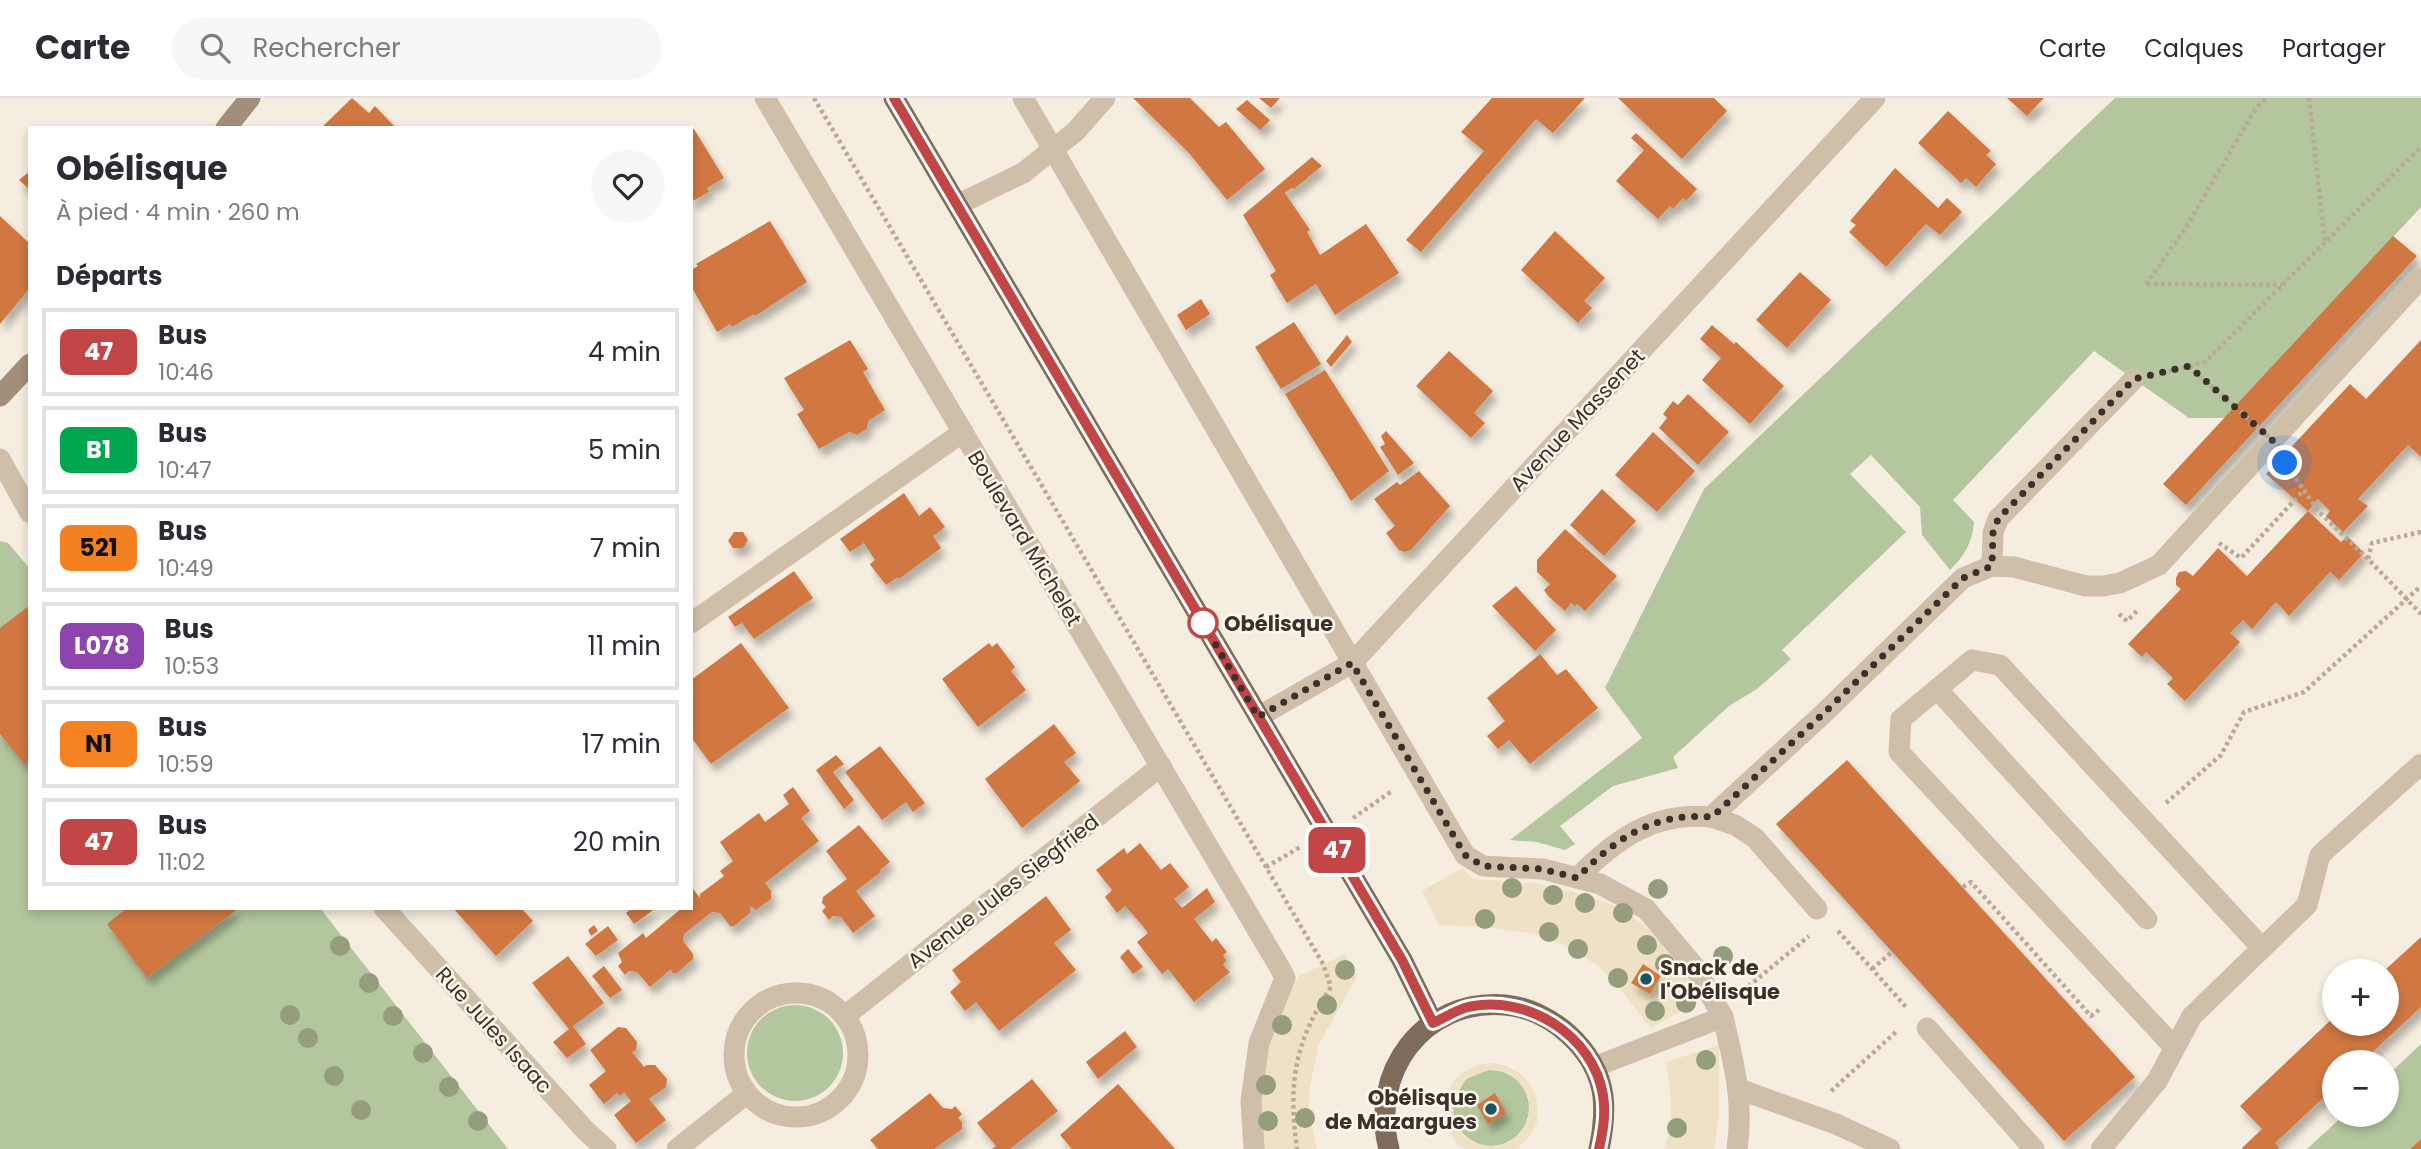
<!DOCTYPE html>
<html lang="fr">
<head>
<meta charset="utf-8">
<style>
	:root { --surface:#fff; --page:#f7f7f7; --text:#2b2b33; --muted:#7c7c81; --line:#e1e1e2 }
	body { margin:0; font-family:Poppins,sans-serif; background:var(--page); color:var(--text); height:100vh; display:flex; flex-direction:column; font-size:26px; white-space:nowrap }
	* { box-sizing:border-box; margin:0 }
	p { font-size:23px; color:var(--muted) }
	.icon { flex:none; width:38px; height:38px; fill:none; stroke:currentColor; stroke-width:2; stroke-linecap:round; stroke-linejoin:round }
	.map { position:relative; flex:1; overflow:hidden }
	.details { position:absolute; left:28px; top:28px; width:665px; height:784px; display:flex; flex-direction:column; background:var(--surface); border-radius:0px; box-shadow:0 4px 10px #0003 }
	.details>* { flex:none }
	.badge { padding:0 14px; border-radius:10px; font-size:24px; line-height:46px }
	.controls { position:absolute; left:2322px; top:861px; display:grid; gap:14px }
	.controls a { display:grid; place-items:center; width:77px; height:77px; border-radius:50%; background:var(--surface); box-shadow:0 4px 10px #0003; font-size:35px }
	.you { position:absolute; width:35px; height:35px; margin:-18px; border:5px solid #fff; border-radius:50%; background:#1a73e8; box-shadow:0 0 0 10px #1a73e833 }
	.map>.badge { position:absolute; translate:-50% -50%; box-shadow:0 0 0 4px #fff }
	h2 { padding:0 28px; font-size:26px; line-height:63px }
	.round { display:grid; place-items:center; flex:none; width:74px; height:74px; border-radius:37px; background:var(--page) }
	.head { display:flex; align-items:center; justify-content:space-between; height:119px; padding:0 28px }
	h1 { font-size:33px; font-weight:700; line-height:52px }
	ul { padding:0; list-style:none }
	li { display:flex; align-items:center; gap:21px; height:88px; margin:0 14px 10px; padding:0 14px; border:4px solid var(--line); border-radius:0px }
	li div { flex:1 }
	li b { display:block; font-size:26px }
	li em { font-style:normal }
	li .badge { min-width:77px; font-weight:700; text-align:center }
	header { display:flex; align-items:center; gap:42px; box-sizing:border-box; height:98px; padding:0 35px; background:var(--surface); border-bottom:2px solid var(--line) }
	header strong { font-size:33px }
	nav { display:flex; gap:38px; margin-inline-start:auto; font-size:24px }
	.search { width:490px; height:63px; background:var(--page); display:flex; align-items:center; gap:18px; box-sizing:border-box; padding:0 24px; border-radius:38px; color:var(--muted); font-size:26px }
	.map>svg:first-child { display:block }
	.green { fill:#b3c69d }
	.plaza { fill:#eee1c5; fill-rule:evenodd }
	.building { fill:#d07742; filter:url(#shadow) }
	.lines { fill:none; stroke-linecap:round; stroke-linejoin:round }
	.path { stroke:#bba993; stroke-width:4.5; stroke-dasharray:3.5 3.5; stroke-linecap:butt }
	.lane { stroke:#cfbfa9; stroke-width:21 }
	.street { stroke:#cfbfa9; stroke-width:21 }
	.secondary { stroke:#a38e7a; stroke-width:21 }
	.primary { stroke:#7f6b59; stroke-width:21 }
	.path-bridge { stroke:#bba993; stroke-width:4.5; stroke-dasharray:3.5 3.5; stroke-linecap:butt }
	.tree { fill:#949d7c }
	.line-casing { stroke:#fff; stroke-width:16 }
	.line { stroke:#c34647; stroke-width:10 }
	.walk { stroke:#3b312a; stroke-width:7; stroke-dasharray:0 12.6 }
	.stop-dot { fill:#fff; stroke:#c34647; stroke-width:3.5 }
	.poi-dot { fill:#1b5461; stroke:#fcf7ec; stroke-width:2.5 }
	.labels { text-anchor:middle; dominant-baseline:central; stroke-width:5; stroke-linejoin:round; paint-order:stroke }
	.street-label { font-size:21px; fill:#3b312a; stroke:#fcf7ec }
	.stop-label { font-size:21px; font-weight:bold; fill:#3b312a; stroke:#fcf7ec; text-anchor:start }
	.poi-label { font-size:21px; font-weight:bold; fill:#3b312a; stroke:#fcf7ec; text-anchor:start }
</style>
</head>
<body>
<header>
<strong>Carte</strong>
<div class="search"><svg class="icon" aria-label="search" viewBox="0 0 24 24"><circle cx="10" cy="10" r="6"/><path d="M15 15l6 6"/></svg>Rechercher</div>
<nav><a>Carte</a><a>Calques</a><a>Partager</a></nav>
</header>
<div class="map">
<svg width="2421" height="1051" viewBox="0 0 2421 1051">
	<defs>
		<filter id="shadow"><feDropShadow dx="4.5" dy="8" stdDeviation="3.5" flood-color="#0004"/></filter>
	</defs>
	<rect width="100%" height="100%" fill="#f5eddf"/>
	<g class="green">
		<path d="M2115 0H2421V109L2225 320H2189L2094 253 1953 402 1974 424C1972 445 1965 457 1950 472L1922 437 1920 409 1871 357 1850 376 1906 434 1782 552 1791 561 1757 591 1729 608 1673 659 1678 670 1613 688 1560 728 1575 746 1565 752 1537 744 1510 742 1642 640 1605 590 1704 391Z"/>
		<polygon points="0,443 8,445 30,471 30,810 320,810 508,1051 0,1051"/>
		<circle cx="795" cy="955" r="48"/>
		<polygon points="2421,946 2421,1041 2410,1051 2307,1051 2344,1017 2387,1017 2387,978"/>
		<circle cx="1491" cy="1010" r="38"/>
	</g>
	<g class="plaza">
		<path d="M1462 770 1473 781 1535 785 1573 794 1611 806 1643 826 1666 849 1684 870 1701 902 1651 930 1613 882 1597 867 1569 850 1547 839 1528 835 1485 829 1439 827 1422 793ZM1643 866 1661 878 1650 896 1631 884Z"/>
		<polygon points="1345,856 1357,879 1319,946 1309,993 1309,1016 1317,1051 1264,1051 1259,1001 1271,931 1299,878"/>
		<polygon points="1719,947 1719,1019 1714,1051 1664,1051 1671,1030 1670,993 1666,964"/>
		<path d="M1494 965 1507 968 1520 975 1529 985 1535 996 1538 1010 1537 1024 1531 1037 1517 1051H1465L1457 1046 1449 1034 1444 1020V1005L1448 992 1456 980 1468 971 1481 966ZM1489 972 1501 973 1513 978 1522 987 1528 999 1530 1011 1527 1024 1521 1035 1511 1043 1499 1048H1486L1474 1045 1464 1038 1457 1027 1453 1015V1003L1466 981Z"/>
	</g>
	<g class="building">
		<polygon points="352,0 369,15 375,8 396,30 321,30"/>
		<polygon points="1133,0 1190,0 1219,29 1226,24 1265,71 1227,102 1189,55"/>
		<polygon points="1259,0 1280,0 1271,10"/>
		<polygon points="1492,0 1585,0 1553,35 1536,21 1421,154 1406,142 1484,53 1461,34"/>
		<polygon points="1618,0 1714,0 1727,13 1682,61"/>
		<polygon points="2007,0 2044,0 2027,18"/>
		<polygon points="1247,2 1270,22 1260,32 1236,11"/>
		<polygon points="1948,13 1991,53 1986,57 1996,66 1976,89 1966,80 1961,85 1918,45"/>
		<polygon points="694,31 724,80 707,90 709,94 691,104 691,33"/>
		<polygon points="1636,35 1697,91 1686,103 1683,100 1673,111 1670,108 1658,121 1616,83 1644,52 1631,40"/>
		<polygon points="1312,59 1322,68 1294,91 1292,90 1285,95 1310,132 1307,134 1320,157 1366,126 1399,175 1335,217 1316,186 1287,205 1270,177 1276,173 1243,117"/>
		<polygon points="1895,70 1938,110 1947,100 1962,114 1940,137 1926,126 1886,169 1849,134 1856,127 1850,123"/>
		<polygon points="30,73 30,92 19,82"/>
		<polygon points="0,118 30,146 30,190 0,226"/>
		<polygon points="770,123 807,184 755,218 754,216 732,229 730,226 717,234 691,188 691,172 698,168 696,166"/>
		<polygon points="1555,133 1605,180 1584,203 1592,210 1578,225 1521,172"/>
		<polygon points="2393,138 2417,158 2186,407 2163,386"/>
		<polygon points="1800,174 1831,202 1787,250 1756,222"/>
		<polygon points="1201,201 1210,216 1186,232 1177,217"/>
		<polygon points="1294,224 1321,266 1281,291 1255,249"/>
		<polygon points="1712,227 1734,246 1736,244 1784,288 1750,326 1702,282 1721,260 1700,241"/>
		<polygon points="1347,237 1352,244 1331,269 1326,263"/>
		<polygon points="850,242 868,271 863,274 885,312 868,323 867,331 857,337 849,334 819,351 797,316 804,312 784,280"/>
		<polygon points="2421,242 2421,359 2408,347 2358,401 2368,408 2343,434 2326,418 2330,413 2318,401 2308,413 2341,444 2347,438 2364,455 2339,482 2330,474 2289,518 2276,504 2252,531 2243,522 2230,535 2240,544 2185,603 2167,586 2173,580 2146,554 2142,559 2128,546 2181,491 2176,487 2176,480 2179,474 2186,473 2193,478 2218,450 2247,478 2308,413 2266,376 2350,286 2366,301"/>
		<polygon points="1449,253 1493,293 1474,315 1485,325 1471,340 1416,288"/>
		<polygon points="1325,272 1389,373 1351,403 1285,296"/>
		<polygon points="1688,296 1729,334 1698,367 1659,330 1667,320 1663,316 1673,303 1678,307"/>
		<polygon points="1386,333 1414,365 1398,377 1380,349 1385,346 1381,338"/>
		<polygon points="1653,334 1695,373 1657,414 1615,377"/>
		<polygon points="1419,373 1450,408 1411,452 1404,454 1399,452 1386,435 1395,428 1374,401 1397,384 1400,387"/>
		<polygon points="1602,391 1636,423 1604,458 1570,427"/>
		<polygon points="904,395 919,418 930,409 945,429 933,438 941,450 899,481 898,479 886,487 871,468 870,466 875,462 864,445 850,454 840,441"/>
		<polygon points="1565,431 1617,478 1585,513 1577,506 1575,508 1571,505 1565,513 1548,498 1544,492 1550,486 1537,474 1537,462"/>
		<polygon points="734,434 743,434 748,442 743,450 733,450 728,443"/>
		<polygon points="794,473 813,500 754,541 742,525 735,529 728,519"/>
		<polygon points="1516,488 1556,532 1535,553 1492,508"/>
		<polygon points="30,507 30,662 24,666 0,636 0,530"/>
		<polygon points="741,545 789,610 711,666 691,639 691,582"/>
		<polygon points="989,545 992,549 997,545 1015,569 1011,573 1026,592 978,629 942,581"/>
		<polygon points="1540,556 1557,577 1566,571 1598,610 1530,666 1509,642 1498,651 1487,638 1505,623 1487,600"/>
		<polygon points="1054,626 1076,655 1064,664 1080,683 1022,730 985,681"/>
		<polygon points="880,648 925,705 913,714 906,704 882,722 845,674"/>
		<polygon points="836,657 844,666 833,674 854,702 844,711 816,672"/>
		<polygon points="1847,662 2135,979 2064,1043 1776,726"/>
		<polygon points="793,689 810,713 801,720 819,743 765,785 771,793 771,801 756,812 750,808 750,815 734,828 730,828 720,815 712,814 684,836 683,843 693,856 693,861 677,875 672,875 671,871 650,889 637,874 629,873 625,877 618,868 622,864 618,855 643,835 646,840 682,810 691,810 691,788 700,800 700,796 724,778 720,773 733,763 720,744 759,715 765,724 789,706 783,697"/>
		<polygon points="859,727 890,764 880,772 881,774 856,793 875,818 853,835 841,819 833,818 829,822 822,813 826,809 822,805 823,799 847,781 826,753"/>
		<polygon points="1140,745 1161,772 1170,765 1189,789 1174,801 1182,810 1207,790 1215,804 1194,821 1212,844 1216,840 1227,854 1223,857 1226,862 1223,867 1230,874 1194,904 1168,871 1162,876 1137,844 1148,835 1142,827 1125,808 1117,815 1105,799 1112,792 1096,772 1124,750 1127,756"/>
		<polygon points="1046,798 1071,832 1054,845 1076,872 999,933 976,904 965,913 950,894 961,884 952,872"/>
		<polygon points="127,810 239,810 147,880 107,826"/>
		<polygon points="453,810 521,810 533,823 496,858"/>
		<polygon points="632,810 656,810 634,826 626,815"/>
		<polygon points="594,827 598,833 591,838 588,832"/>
		<polygon points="608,828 618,842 596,858 585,846"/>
		<polygon points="2421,839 2421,909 2362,964 2334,964 2334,990 2275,1045 2279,1049 2277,1051 2243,1051 2242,1050 2262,1031 2240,1008 2334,919 2334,926 2387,926 2387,873 2384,873"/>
		<polygon points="1128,851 1143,869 1133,876 1120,859"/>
		<polygon points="568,858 604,905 573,928 586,946 567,960 553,944 569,931 532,885"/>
		<polygon points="1643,866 1661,878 1650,896 1631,885"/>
		<polygon points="604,868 622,892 610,900 592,878"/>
		<polygon points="618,929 626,930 637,944 636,952 632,954 644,969 647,967 655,967 667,981 666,989 649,1001 666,1022 636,1045 614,1017 631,1003 624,994 620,998 617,995 604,1006 589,987 606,973 590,952"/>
		<polygon points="1125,933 1137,949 1098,981 1086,964"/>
		<polygon points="1032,981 1058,1013 1010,1051 992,1051 996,1048 977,1025"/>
		<polygon points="1118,986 1120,988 1175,1051 1072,1051 1060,1037"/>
		<polygon points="930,995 943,1010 952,1011 955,1008 962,1016 958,1020 962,1024 962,1031 934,1051 878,1051 870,1042"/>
		<polygon points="1495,995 1506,1015 1488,1026 1477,1007"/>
		<polygon points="2421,1041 2421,1051 2410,1051"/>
	</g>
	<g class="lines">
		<g class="path">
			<path d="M814 0 1323 866 1331 889C1294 945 1288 985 1297 1051"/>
			<polyline points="2309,0 2325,145"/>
			<polyline points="2146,186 2185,131 2256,10 2267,0"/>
			<polyline points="2147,186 2282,187"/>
			<polyline points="2189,269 2235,309"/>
			<polyline points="2162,275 2205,264 2421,49"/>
			<polyline points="2288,369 2318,413 2368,461"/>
			<polyline points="2421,434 2372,445 2368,461 2421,516"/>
			<polyline points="2219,445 2241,460 2304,392"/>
			<polyline points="2119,516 2127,523 2137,513"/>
			<polyline points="2166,705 2221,657 2244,614 2304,594 2421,488"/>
			<polyline points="1353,720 1392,693"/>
			<polyline points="1266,769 1302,748"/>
			<polyline points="1963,789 1971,784 2091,918 2099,912"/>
			<polyline points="1838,833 1907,910"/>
			<polyline points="1872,871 1892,854"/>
			<polyline points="1743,893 1809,838"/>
			<polyline points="1831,993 1897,933"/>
		</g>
		<g class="lane">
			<polyline points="1992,468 2014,469 2086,488 2103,488 2120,485 2159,467 2421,180"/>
			<polyline points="691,525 963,334"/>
			<polyline points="1352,565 1875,0"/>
			<polyline points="1937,591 2147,821"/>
			<polyline points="1711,719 1735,727 1755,740 1817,811"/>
			<path d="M1577 780C1616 741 1654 713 1711 719L1824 615 1963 480 1992 468 1993 435 1998 421 2134 281"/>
			<polyline points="1927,930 2034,1051"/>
			<polyline points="2174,949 1899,654 1901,621 1972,562 2000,567 2262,850"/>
			<polyline points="1739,991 1836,1026 1890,1051"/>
			<polyline points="2101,1051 2157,983 2192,918 2307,807 2320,757 2421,666"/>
		</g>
		<g class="street">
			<polyline points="765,0 1280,870 1285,880 1259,945 1251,1003 1254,1051"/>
			<polyline points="1023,0 1465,757 1483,768 1543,771 1600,786 1646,811 1694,868 1723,919 1594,969"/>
			<polyline points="957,107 1023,75 1075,34 1105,0"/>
			<polyline points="0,361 30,415"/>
			<polyline points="1258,619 1352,565"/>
			<polyline points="384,810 585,1032 606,1051"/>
			<circle cx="796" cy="957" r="62"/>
			<polyline points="845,918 1161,668"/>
			<path d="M1723 919C1734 967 1744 1001 1737 1051"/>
			<polyline points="677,1051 746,996"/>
		</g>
		<g class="secondary">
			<polyline points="226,30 250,0"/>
			<polyline points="0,298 30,266"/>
		</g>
		<g class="primary">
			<polyline points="894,0 1402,862 1433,925"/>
			<path d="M1389 1051C1369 975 1423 900 1505 907 1551 911 1597 952 1603 998 1605 1017 1603 1033 1599 1051"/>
		</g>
		<polyline class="path-bridge" points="2235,309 2280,349"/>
	</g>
	<g class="tree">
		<circle cx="1512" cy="790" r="10"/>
		<circle cx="1658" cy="791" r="10"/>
		<circle cx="1553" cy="797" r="10"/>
		<circle cx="1585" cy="805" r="10"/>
		<circle cx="1623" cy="815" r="10"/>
		<circle cx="1485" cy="821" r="10"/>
		<circle cx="1549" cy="834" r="10"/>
		<circle cx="1647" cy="847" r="10"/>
		<circle cx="340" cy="848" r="10"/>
		<circle cx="1578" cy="851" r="10"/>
		<circle cx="1723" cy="858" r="10"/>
		<circle cx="1665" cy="866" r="10"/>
		<circle cx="1345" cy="872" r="10"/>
		<circle cx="1618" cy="880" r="10"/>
		<circle cx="369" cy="885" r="10"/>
		<circle cx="1686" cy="905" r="10"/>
		<circle cx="1327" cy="907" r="10"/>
		<circle cx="1655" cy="913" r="10"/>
		<circle cx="290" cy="917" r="10"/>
		<circle cx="393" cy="918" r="10"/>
		<circle cx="1282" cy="927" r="10"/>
		<circle cx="308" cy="940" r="10"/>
		<circle cx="423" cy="955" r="10"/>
		<circle cx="1706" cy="962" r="10"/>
		<circle cx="334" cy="978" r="10"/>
		<circle cx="1266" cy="987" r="10"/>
		<circle cx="449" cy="989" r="10"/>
		<circle cx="361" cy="1012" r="10"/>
		<circle cx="1305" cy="1020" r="10"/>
		<circle cx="478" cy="1023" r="10"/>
		<circle cx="1268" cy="1023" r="10"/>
		<circle cx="1677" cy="1030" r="10"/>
	</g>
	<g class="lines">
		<g class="line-casing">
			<path id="line" d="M894 0 1402 862 1433 925C1444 920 1456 912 1468 909 1527 896 1593 937 1603 997 1606 1016 1603 1033 1599 1051"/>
		</g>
		<use href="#line" class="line"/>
		<path class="walk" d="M1203 525 1258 619 1352 565 1465 757 1483 768 1542 771 1577 780C1616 740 1654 714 1712 719L1824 615 1963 480 1992 468 1993 435 1998 421 2134 281 2189 268 2280 349 2285 365"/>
	</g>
	<circle class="stop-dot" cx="1203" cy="525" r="14"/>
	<g class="poi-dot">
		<circle cx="1646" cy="881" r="7"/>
		<circle cx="1491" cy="1011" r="7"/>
	</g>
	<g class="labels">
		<g class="street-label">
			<text transform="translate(1577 322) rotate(-47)">Avenue Massenet</text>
			<text transform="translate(1025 440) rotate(59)">Boulevard Michelet</text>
			<text transform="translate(1003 793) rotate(-38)">Avenue Jules Siegfried</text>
			<text transform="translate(494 932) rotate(48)">Rue Jules Isaac</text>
		</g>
		<g class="stop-label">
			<text x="1224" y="525">Obélisque</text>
		</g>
		<g class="poi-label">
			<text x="1660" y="869">Snack de<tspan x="1660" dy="24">l'Obélisque</tspan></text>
			<text x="1477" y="999" text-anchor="end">Obélisque<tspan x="1477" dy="24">de Mazargues</tspan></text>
		</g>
	</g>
</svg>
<div class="controls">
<a>+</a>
<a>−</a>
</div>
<div class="you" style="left:2285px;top:365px"></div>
<b class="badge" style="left:1337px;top:752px;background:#c34647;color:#fff">47</b>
<section class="details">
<div class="head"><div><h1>Obélisque</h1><p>À pied · 4 min · 260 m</p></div><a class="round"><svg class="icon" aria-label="heart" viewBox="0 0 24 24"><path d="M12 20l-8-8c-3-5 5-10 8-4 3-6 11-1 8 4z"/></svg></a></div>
<h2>Départs</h2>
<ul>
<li><span class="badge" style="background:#c34647;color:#fff">47</span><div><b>Bus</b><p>10:46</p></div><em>4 min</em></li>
<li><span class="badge" style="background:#00a550;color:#fff">B1</span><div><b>Bus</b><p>10:47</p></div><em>5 min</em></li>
<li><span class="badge" style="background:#f4811f;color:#111">521</span><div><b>Bus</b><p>10:49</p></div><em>7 min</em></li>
<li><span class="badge" style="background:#8e44ad;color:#fff">L078</span><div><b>Bus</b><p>10:53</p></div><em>11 min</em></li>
<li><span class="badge" style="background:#f58220;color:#111">N1</span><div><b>Bus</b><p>10:59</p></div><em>17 min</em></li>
<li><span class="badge" style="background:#c34647;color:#fff">47</span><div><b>Bus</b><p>11:02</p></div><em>20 min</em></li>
</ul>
</section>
</div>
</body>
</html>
